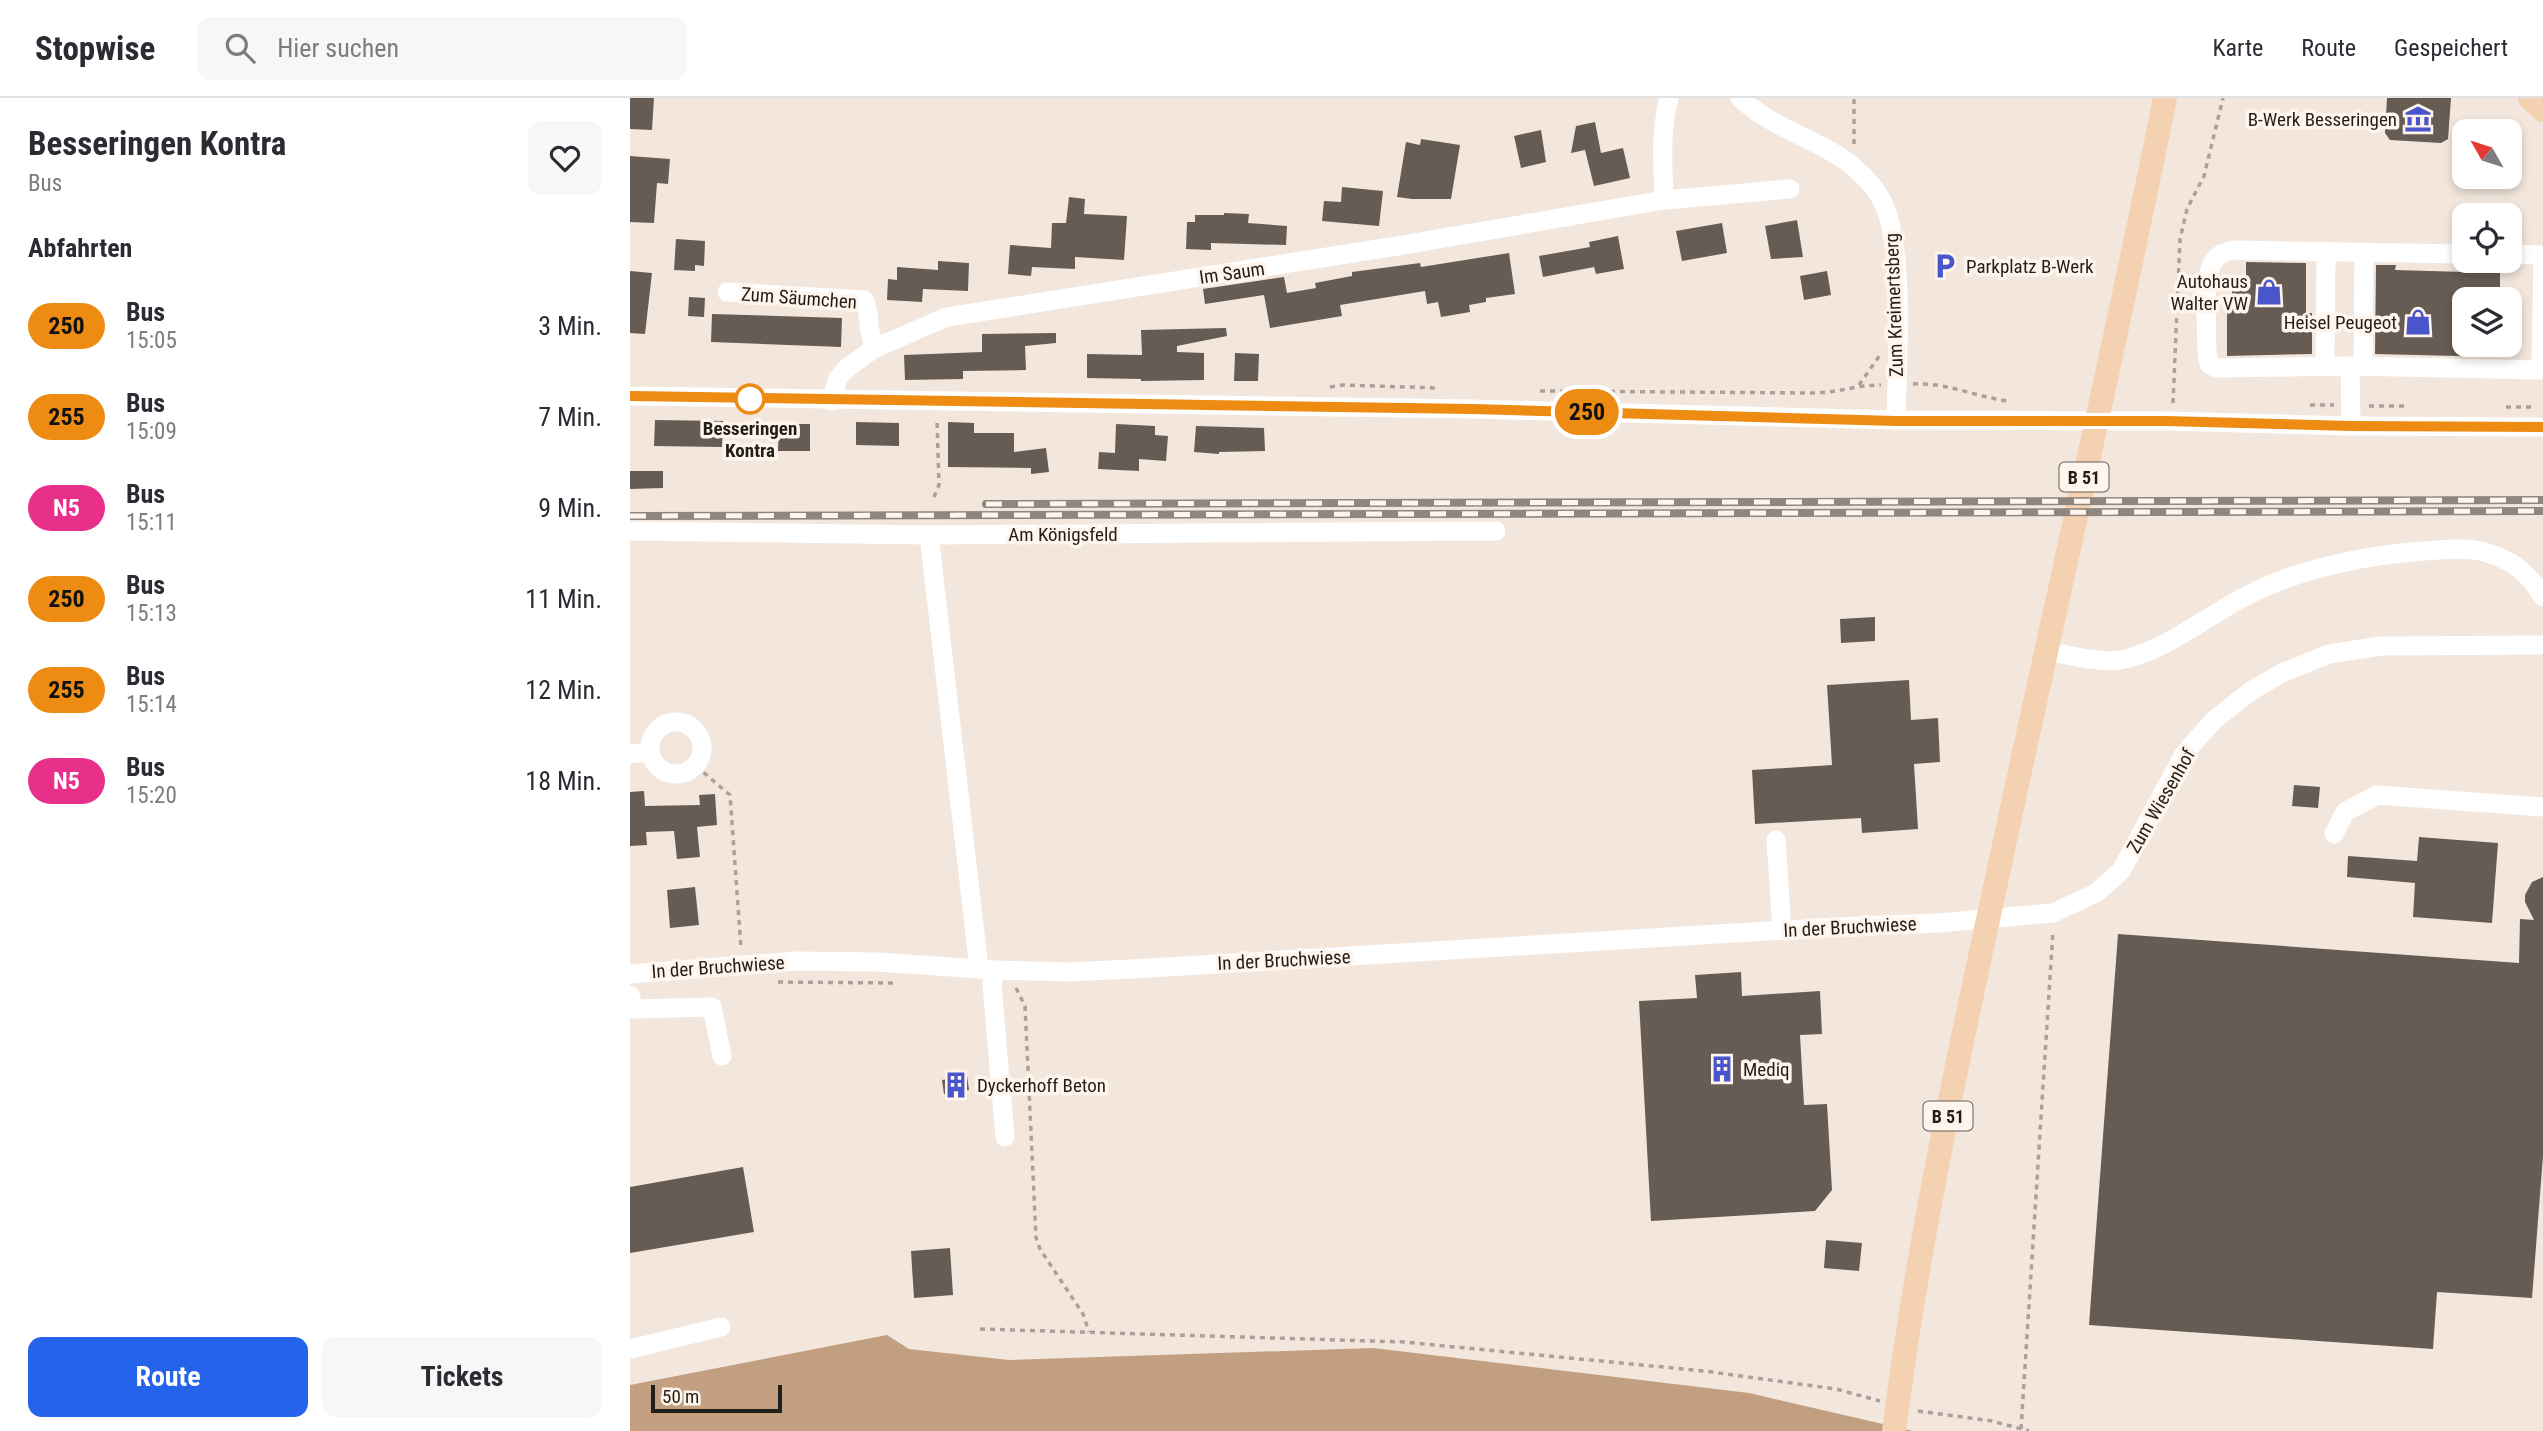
<!DOCTYPE html>
<html lang="de">
<head>
<meta charset="utf-8">
<style>
	:root { --surface:#fff; --page:#f7f7f7; --text:#2b2b33; --muted:#7c7c81; --line:#e1e1e2; --accent:#2563eb }
	body { margin:0; font-family:"Roboto Condensed",sans-serif; background:var(--page); color:var(--text); height:100vh; display:flex; flex-direction:column; font-size:26px; white-space:nowrap }
	* { box-sizing:border-box; margin:0 }
	p { font-size:23px; color:var(--muted) }
	.icon { flex:none; width:38px; height:38px; fill:none; stroke:currentColor; stroke-width:2; stroke-linecap:round; stroke-linejoin:round }
	.map { position:relative; flex:1; overflow:hidden }
	.side { display:flex; flex-direction:column; background:var(--surface); width:630px }
	.side>* { flex:none }
	.badge { padding:0 14px; border-radius:23px; font-size:24px; line-height:46px }
	.needle { width:46px; rotate:309deg }
	.fabs { position:absolute; left:1822px; top:21px; display:grid; gap:14px }
	.fabs a { display:grid; place-items:center; width:70px; height:70px; border-radius:14px; background:var(--surface); box-shadow:0 4px 10px #0003; font-size:35px }
	.scale { position:absolute; left:21px; bottom:18px; width:131px; box-sizing:border-box; padding-left:7px; border:4px solid #221e1a; border-top:0; font-size:19px; line-height:24px; white-space:nowrap; color:#221e1a; -webkit-text-stroke:5px #fff5ec; paint-order:stroke }
	.map>.badge { position:absolute; translate:-50% -50%; box-shadow:0 0 0 4px #fff }
	h2 { padding:0 28px; font-size:26px; line-height:63px }
	.round { display:grid; place-items:center; flex:none; width:74px; height:74px; border-radius:14px; background:var(--page) }
	.summary { display:flex; align-items:center; justify-content:space-between; height:119px; padding:0 28px }
	h1 { font-size:33px; font-weight:700; line-height:52px }
	.primary-button { display:flex; gap:14px; margin-top:auto; padding:14px 28px }
	.primary-button a { flex:1; height:80px; border-radius:14px; background:var(--accent); color:#fff; font-size:28px; font-weight:700; line-height:80px; text-align:center }
	.primary-button a+a { background:var(--page); color:var(--text) }
	ul { padding:0; list-style:none }
	li { display:flex; align-items:center; gap:21px; height:91px; padding:0 28px }
	li div { flex:1 }
	li b { display:block; font-size:26px }
	li em { font-style:normal }
	li .badge { min-width:77px; font-weight:700; text-align:center }
	header { display:flex; align-items:center; gap:42px; box-sizing:border-box; height:98px; padding:0 35px; background:var(--surface); border-bottom:2px solid var(--line) }
	header strong { font-size:33px }
	nav { display:flex; gap:38px; margin-inline-start:auto; font-size:24px }
	.search { width:490px; height:63px; background:var(--page); display:flex; align-items:center; gap:18px; box-sizing:border-box; padding:0 24px; border-radius:14px; color:var(--muted); font-size:26px }
	main { display:flex; flex:1; min-height:0 }
	.map>svg:first-child { display:block }
	.water { fill:#c19f80 }
	.building { fill:#675c53 }
	.lines { fill:none; stroke-linecap:round; stroke-linejoin:round }
	.path { stroke:#aba19a; stroke-width:3.5; stroke-dasharray:5 5; stroke-linecap:butt }
	.minor { stroke:#fff; stroke-width:19 }
	.major { stroke:#f4d1b0; stroke-width:24 }
	.rail-casing { stroke:#8e867f; stroke-width:8 }
	.rail { stroke:#fff5ec; stroke-width:5; stroke-dasharray:16; stroke-linecap:butt }
	.line-casing { stroke:#fff; stroke-width:16 }
	.line { stroke:#ed8b13; stroke-width:10 }
	.stop-dot { fill:#fff; stroke:#ed8b13; stroke-width:3.5 }
	.labels { text-anchor:middle; dominant-baseline:central; stroke-width:7; stroke-linejoin:round; paint-order:stroke }
	.shield { fill:#fff5ec; stroke:#645e59; stroke-width:2 }
	.shield-label { font-size:18px; font-weight:bold; fill:#221e1a }
	.poi-label { font-size:19px; fill:#221e1a; stroke:#fff5ec; text-anchor:end }
	.street-label { font-size:19px; fill:#221e1a; stroke:#fff5ec }
	.stop-label { font-size:19px; font-weight:bold; fill:#221e1a; stroke:#fff5ec }
</style>
</head>
<body>
<header>
<strong>Stopwise</strong>
<div class="search"><svg class="icon" aria-label="search" viewBox="0 0 24 24"><circle cx="10" cy="10" r="6"/><path d="M15 15l6 6"/></svg>Hier suchen</div>
<nav><a>Karte</a><a>Route</a><a>Gespeichert</a></nav>
</header>
<main>
<section class="side">
<div class="summary"><div><h1>Besseringen Kontra</h1><p>Bus</p></div><a class="round"><svg class="icon" aria-label="heart" viewBox="0 0 24 24"><path d="M12 20l-8-8c-3-5 5-10 8-4 3-6 11-1 8 4z"/></svg></a></div>
<h2>Abfahrten</h2>
<ul>
<li><span class="badge" style="background:#ed8b13;color:#111">250</span><div><b>Bus</b><p>15:05</p></div><em>3 Min.</em></li>
<li><span class="badge" style="background:#ed8b13;color:#111">255</span><div><b>Bus</b><p>15:09</p></div><em>7 Min.</em></li>
<li><span class="badge" style="background:#e8308a;color:#fff">N5</span><div><b>Bus</b><p>15:11</p></div><em>9 Min.</em></li>
<li><span class="badge" style="background:#ed8b13;color:#111">250</span><div><b>Bus</b><p>15:13</p></div><em>11 Min.</em></li>
<li><span class="badge" style="background:#ed8b13;color:#111">255</span><div><b>Bus</b><p>15:14</p></div><em>12 Min.</em></li>
<li><span class="badge" style="background:#e8308a;color:#fff">N5</span><div><b>Bus</b><p>15:20</p></div><em>18 Min.</em></li>
</ul>
<div class="primary-button"><a>Route</a><a>Tickets</a></div>
</section>
<div class="map">
<svg width="1913" height="1333" viewBox="0 0 1913 1333">
	<rect width="100%" height="100%" fill="#f3e7dd"/>
	<polygon class="water" points="257,1237 279,1251 379,1262 743,1250 1119,1295 1283,1333 0,1333 0,1287"/>
	<g class="building">
		<polygon points="0,0 24,0 22,32 0,31"/>
		<polygon points="1757,0 1821,0 1818,41 1811,45 1760,42 1755,35"/>
		<polygon points="965,24 971,55 993,50 1000,80 964,88 955,52 941,55 946,28"/>
		<polygon points="911,32 916,64 891,70 884,38"/>
		<polygon points="791,41 830,47 821,101 782,101 767,99 776,44 790,47"/>
		<polygon points="0,58 40,61 38,86 27,85 24,125 0,124"/>
		<polygon points="712,89 753,93 749,128 692,123 694,103 711,104"/>
		<polygon points="439,99 455,101 454,116 497,118 494,162 445,159 445,171 402,169 401,178 378,176 380,147 421,150 422,125 436,125"/>
		<polygon points="594,115 619,116 618,125 657,128 656,147 581,145 581,152 556,151 557,124 565,124 565,117 594,117"/>
		<polygon points="1167,122 1173,159 1141,161 1135,128"/>
		<polygon points="1092,125 1097,155 1052,163 1046,133"/>
		<polygon points="988,138 994,171 966,176 964,169 913,179 909,158 960,149 959,144"/>
		<polygon points="46,141 75,143 74,168 65,167 65,173 44,172"/>
		<polygon points="879,155 885,196 856,200 856,204 839,207 840,214 811,219 808,204 797,206 795,193 710,207 712,218 640,230 634,197 575,206 573,191 654,179 657,195 686,190 685,185 722,178 722,174 790,165 791,169"/>
		<polygon points="308,163 339,165 338,193 293,191 292,204 257,202 258,181 267,182 267,169 308,172"/>
		<polygon points="1616,164 1676,165 1676,215 1682,215 1682,256 1597,258 1597,211 1602,211 1602,178 1616,178"/>
		<polygon points="1746,167 1766,167 1765,172 1870,175 1870,201 1834,201 1834,247 1868,247 1868,259 1745,256"/>
		<polygon points="0,173 22,175 15,236 0,235"/>
		<polygon points="1197,173 1201,197 1174,202 1170,178"/>
		<polygon points="59,199 75,200 74,219 58,218"/>
		<polygon points="82,216 212,220 211,249 81,244"/>
		<polygon points="596,230 597,238 547,248 547,254 574,255 574,282 511,283 511,281 457,280 457,256 512,257 511,232"/>
		<polygon points="426,235 426,245 395,248 396,272 333,273 333,281 275,282 274,257 352,254 352,236"/>
		<polygon points="605,255 629,256 628,283 604,283"/>
		<polygon points="25,322 93,323 92,349 24,348"/>
		<polygon points="226,324 269,325 269,348 226,347"/>
		<polygon points="318,324 344,325 344,335 384,335 384,354 416,350 419,374 401,376 401,370 318,369"/>
		<polygon points="149,326 180,326 180,353 148,353"/>
		<polygon points="486,326 525,328 525,337 538,338 536,363 509,361 509,373 468,371 469,354 485,355"/>
		<polygon points="566,328 634,330 635,353 589,354 589,356 564,354"/>
		<polygon points="0,373 33,373 33,390 0,391"/>
		<polygon points="1245,519 1245,543 1211,545 1210,521"/>
		<polygon points="1279,582 1281,622 1308,620 1310,664 1284,666 1288,731 1232,735 1231,720 1125,726 1122,672 1202,667 1197,587"/>
		<polygon points="1664,687 1690,689 1688,710 1662,708"/>
		<polygon points="14,693 15,708 70,707 69,697 85,696 87,727 67,729 70,759 47,761 44,733 16,734 17,747 0,748 0,694"/>
		<polygon points="1789,739 1868,745 1862,825 1783,819 1785,785 1717,779 1718,758 1787,763"/>
		<polygon points="1913,779 1913,1058 1902,1200 1807,1194 1803,1251 1459,1227 1488,836 1889,865 1890,821 1904,822 1895,804 1895,797 1902,784"/>
		<polygon points="65,789 69,827 40,830 37,792"/>
		<polygon points="1111,874 1112,898 1190,893 1192,936 1170,937 1174,1007 1197,1006 1202,1092 1185,1113 1021,1123 1009,903 1067,900 1065,877"/>
		<polygon points="337,978 339,992 314,996 312,982"/>
		<polygon points="113,1069 124,1134 0,1155 0,1089"/>
		<polygon points="1196,1142 1232,1145 1229,1173 1194,1170"/>
		<polygon points="320,1150 323,1197 284,1200 281,1153"/>
	</g>
	<g class="lines">
		<g class="path">
			<polyline points="1224,46 1224,0"/>
			<path d="M1283 286C1316 284 1346 299 1378 303"/>
			<polyline points="1229,287 1250,257"/>
			<polyline points="700,289 713,287 808,290"/>
			<path d="M910 293 1182 295C1207 295 1226 287 1251 287"/>
			<polyline points="1543,305 1550,141 1557,111 1574,78 1593,0"/>
			<polyline points="1680,307 1704,307"/>
			<polyline points="1739,308 1777,308"/>
			<polyline points="1876,309 1903,309"/>
			<polyline points="304,399 309,387 307,321"/>
			<polyline points="66,668 100,697 111,850"/>
			<polyline points="148,884 267,885"/>
			<polyline points="386,890 395,908 406,1140 410,1151 453,1216 459,1234"/>
			<polyline points="350,1231 774,1244 1074,1273 1206,1291 1250,1303"/>
			<polyline points="1288,1313 1362,1323 1399,1333"/>
			<polyline points="1391,1331 1423,833"/>
		</g>
		<g class="minor">
			<path d="M1110 0C1142 30 1185 40 1219 65 1231 75 1244 87 1251 101 1276 143 1267 270 1266 322"/>
			<path d="M1034 102C1033 68 1030 33 1039 0"/>
			<path d="M1834 156 1605 152C1595 154 1587 156 1582 166 1573 182 1577 235 1577 256L1579 266 1586 270 1720 268 1911 272 1913 159"/>
			<polyline points="1880,156 1913,157"/>
			<path d="M97 194 234 202C241 213 236 232 245 250"/>
			<polyline points="1720,268 1721,328"/>
			<polyline points="1733,268 1734,154"/>
			<polyline points="1695,269 1696,153"/>
			<polyline points="0,298 842,311 1266,322 1536,323 1721,328 1913,329"/>
			<polyline points="201,303 208,280 217,270 245,250 317,219 767,148 1034,102 1160,91"/>
			<polyline points="0,433 299,437 866,433"/>
			<polyline points="299,437 349,870"/>
			<path d="M1416 553C1439 557 1466 565 1490 562 1530 556 1580 516 1618 497 1671 470 1733 458 1792 453 1811 452 1832 449 1851 453 1881 461 1897 473 1913 499"/>
			<circle cx="46" cy="650" r="26"/>
			<polyline points="0,656 19,654"/>
			<polyline points="1704,736 1715,714 1747,697 1913,709"/>
			<polyline points="1146,742 1152,832"/>
			<polyline points="365,872 362,886 375,1039"/>
			<polyline points="0,876 166,863 248,864 365,872 438,874 502,871 1206,829 1308,825 1423,815 1466,795 1491,773 1554,656 1584,622 1621,593 1652,575 1699,556 1751,548 1913,547"/>
			<polyline points="0,897 4,911 82,909 92,958"/>
			<polyline points="0,1251 91,1229"/>
		</g>
		<g class="major">
			<polyline points="1900,0 1913,12"/>
			<path d="M1264 1333C1287 1150 1326 969 1365 789 1421 526 1482 264 1535 0"/>
		</g>
		<g class="rail-casing">
			<g id="rail">
				<polyline points="356,406 1913,402"/>
				<polyline points="0,418 1913,413"/>
			</g>
		</g>
		<use href="#rail" class="rail"/>
	</g>
	<g class="lines">
		<g class="line-casing">
			<polyline id="line" points="0,298 842,311 1266,323 1536,323 1721,328 1913,329"/>
		</g>
		<use href="#line" class="line"/>
	</g>
	<defs>
		<g id="museum-bare" transform="scale(2.1)"><path d="M0-6L6-3V-2H-6V-3ZM-5-1h2V3h-2ZM-1-1h2V3h-2ZM3-1h2V3H3ZM-6 4H6V6H-6Z" fill="#4955ca" stroke="#fff5ec" stroke-width="2.5" paint-order="stroke"/></g>
		<g id="parking-bare" transform="scale(2.1)"><path d="M-3.5-5.5H1a3.5 3.5 0 0 1 0 7H-1V5.5H-3.5ZM-1-3.4V-.6H.8a1.4 1.4 0 0 0 0-2.8Z" fill="#4955ca" stroke="#fff5ec" stroke-width="2.5" paint-order="stroke"/></g>
		<g id="shop-bare" transform="scale(2.1)"><path d="M-5-2.5h2.3a2.7 3.5 0 0 1 5.4 0H5L5.5 6h-11ZM-1.5-2.5h3a1.5 2.3 0 0 0-3 0Z" fill="#4955ca" stroke="#fff5ec" stroke-width="2.5" paint-order="stroke"/></g>
		<g id="building-bare" transform="scale(2.1)"><path d="M-4-6H4V6H1V3H-1V6H-4ZM-2.5-4.3h1.7v1.8h-1.7ZM.8-4.3h1.7v1.8H.8ZM-2.5-1h1.7V.8h-1.7ZM.8-1h1.7V.8H.8Z" fill="#4955ca" stroke="#fff5ec" stroke-width="2.5" paint-order="stroke"/></g>
	</defs>
	<g fill-rule="evenodd">
		<use href="#museum-bare" x="1788" y="21"/>
		<use href="#parking-bare" x="1315" y="168"/>
		<use href="#shop-bare" x="1639" y="194"/>
		<use href="#shop-bare" x="1788" y="224"/>
		<use href="#building-bare" x="1092" y="971"/>
		<use href="#building-bare" x="326" y="987"/>
	</g>
	<circle class="stop-dot" cx="120" cy="301" r="14"/>
	<g class="labels">
		<g class="shield">
			<rect x="1429.5" y="364.5" width="49" height="29" rx="5"/>
			<rect x="1293.5" y="1003.5" width="49" height="29" rx="5"/>
		</g>
		<g class="shield-label">
			<text x="1454" y="379">B 51</text>
			<text x="1318" y="1018">B 51</text>
		</g>
		<g class="poi-label">
			<text x="1767" y="21">B-Werk Besseringen</text>
			<text x="1336" y="168" text-anchor="start">Parkplatz B-Werk</text>
			<text x="1618" y="183">Autohaus<tspan x="1618" dy="22">Walter VW</tspan></text>
			<text x="1767" y="224">Heisel Peugeot</text>
			<text x="1113" y="971" text-anchor="start">Mediq</text>
			<text x="347" y="987" text-anchor="start">Dyckerhoff Beton</text>
		</g>
		<g class="street-label">
			<text transform="translate(602 175) rotate(-8)">Im Saum</text>
			<text transform="translate(169 200) rotate(4)">Zum Säumchen</text>
			<text transform="translate(1264 207) rotate(-92)">Zum Kreimertsberg</text>
			<text x="433" y="436">Am Königsfeld</text>
			<text transform="translate(1531 703) rotate(-60)">Zum Wiesenhof</text>
			<text transform="translate(1220 829) rotate(-3)">In der Bruchwiese</text>
			<text transform="translate(654 862) rotate(-3)">In der Bruchwiese</text>
			<text transform="translate(88 869) rotate(-4)">In der Bruchwiese</text>
		</g>
		<g class="stop-label">
			<text x="120" y="330">Besseringen<tspan x="120" dy="22">Kontra</tspan></text>
		</g>
	</g>
</svg>
<div class="fabs">
<a><svg class="needle" viewBox="-14 -14 28 28"><path d="M0-13l5 13h-10z" fill="#e53935"/><path d="M0 13l5-13h-10z" fill="#7c7c81"/></svg></a>
<a><svg class="icon" aria-label="locate" viewBox="0 0 24 24"><circle cx="12" cy="12" r="6"/><path d="M12 2v4M12 18v4M2 12h4M18 12h4"/></svg></a>
<a><svg class="icon" aria-label="layers" viewBox="0 0 24 24"><path d="M12 4l9 5-9 5-9-5zM3 14l9 5 9-5"/></svg></a>
</div>
<div class="scale">50 m</div>
<b class="badge" style="left:957px;top:314px;background:#ed8b13;color:#111">250</b>
</div>
</main>
</body>
</html>
